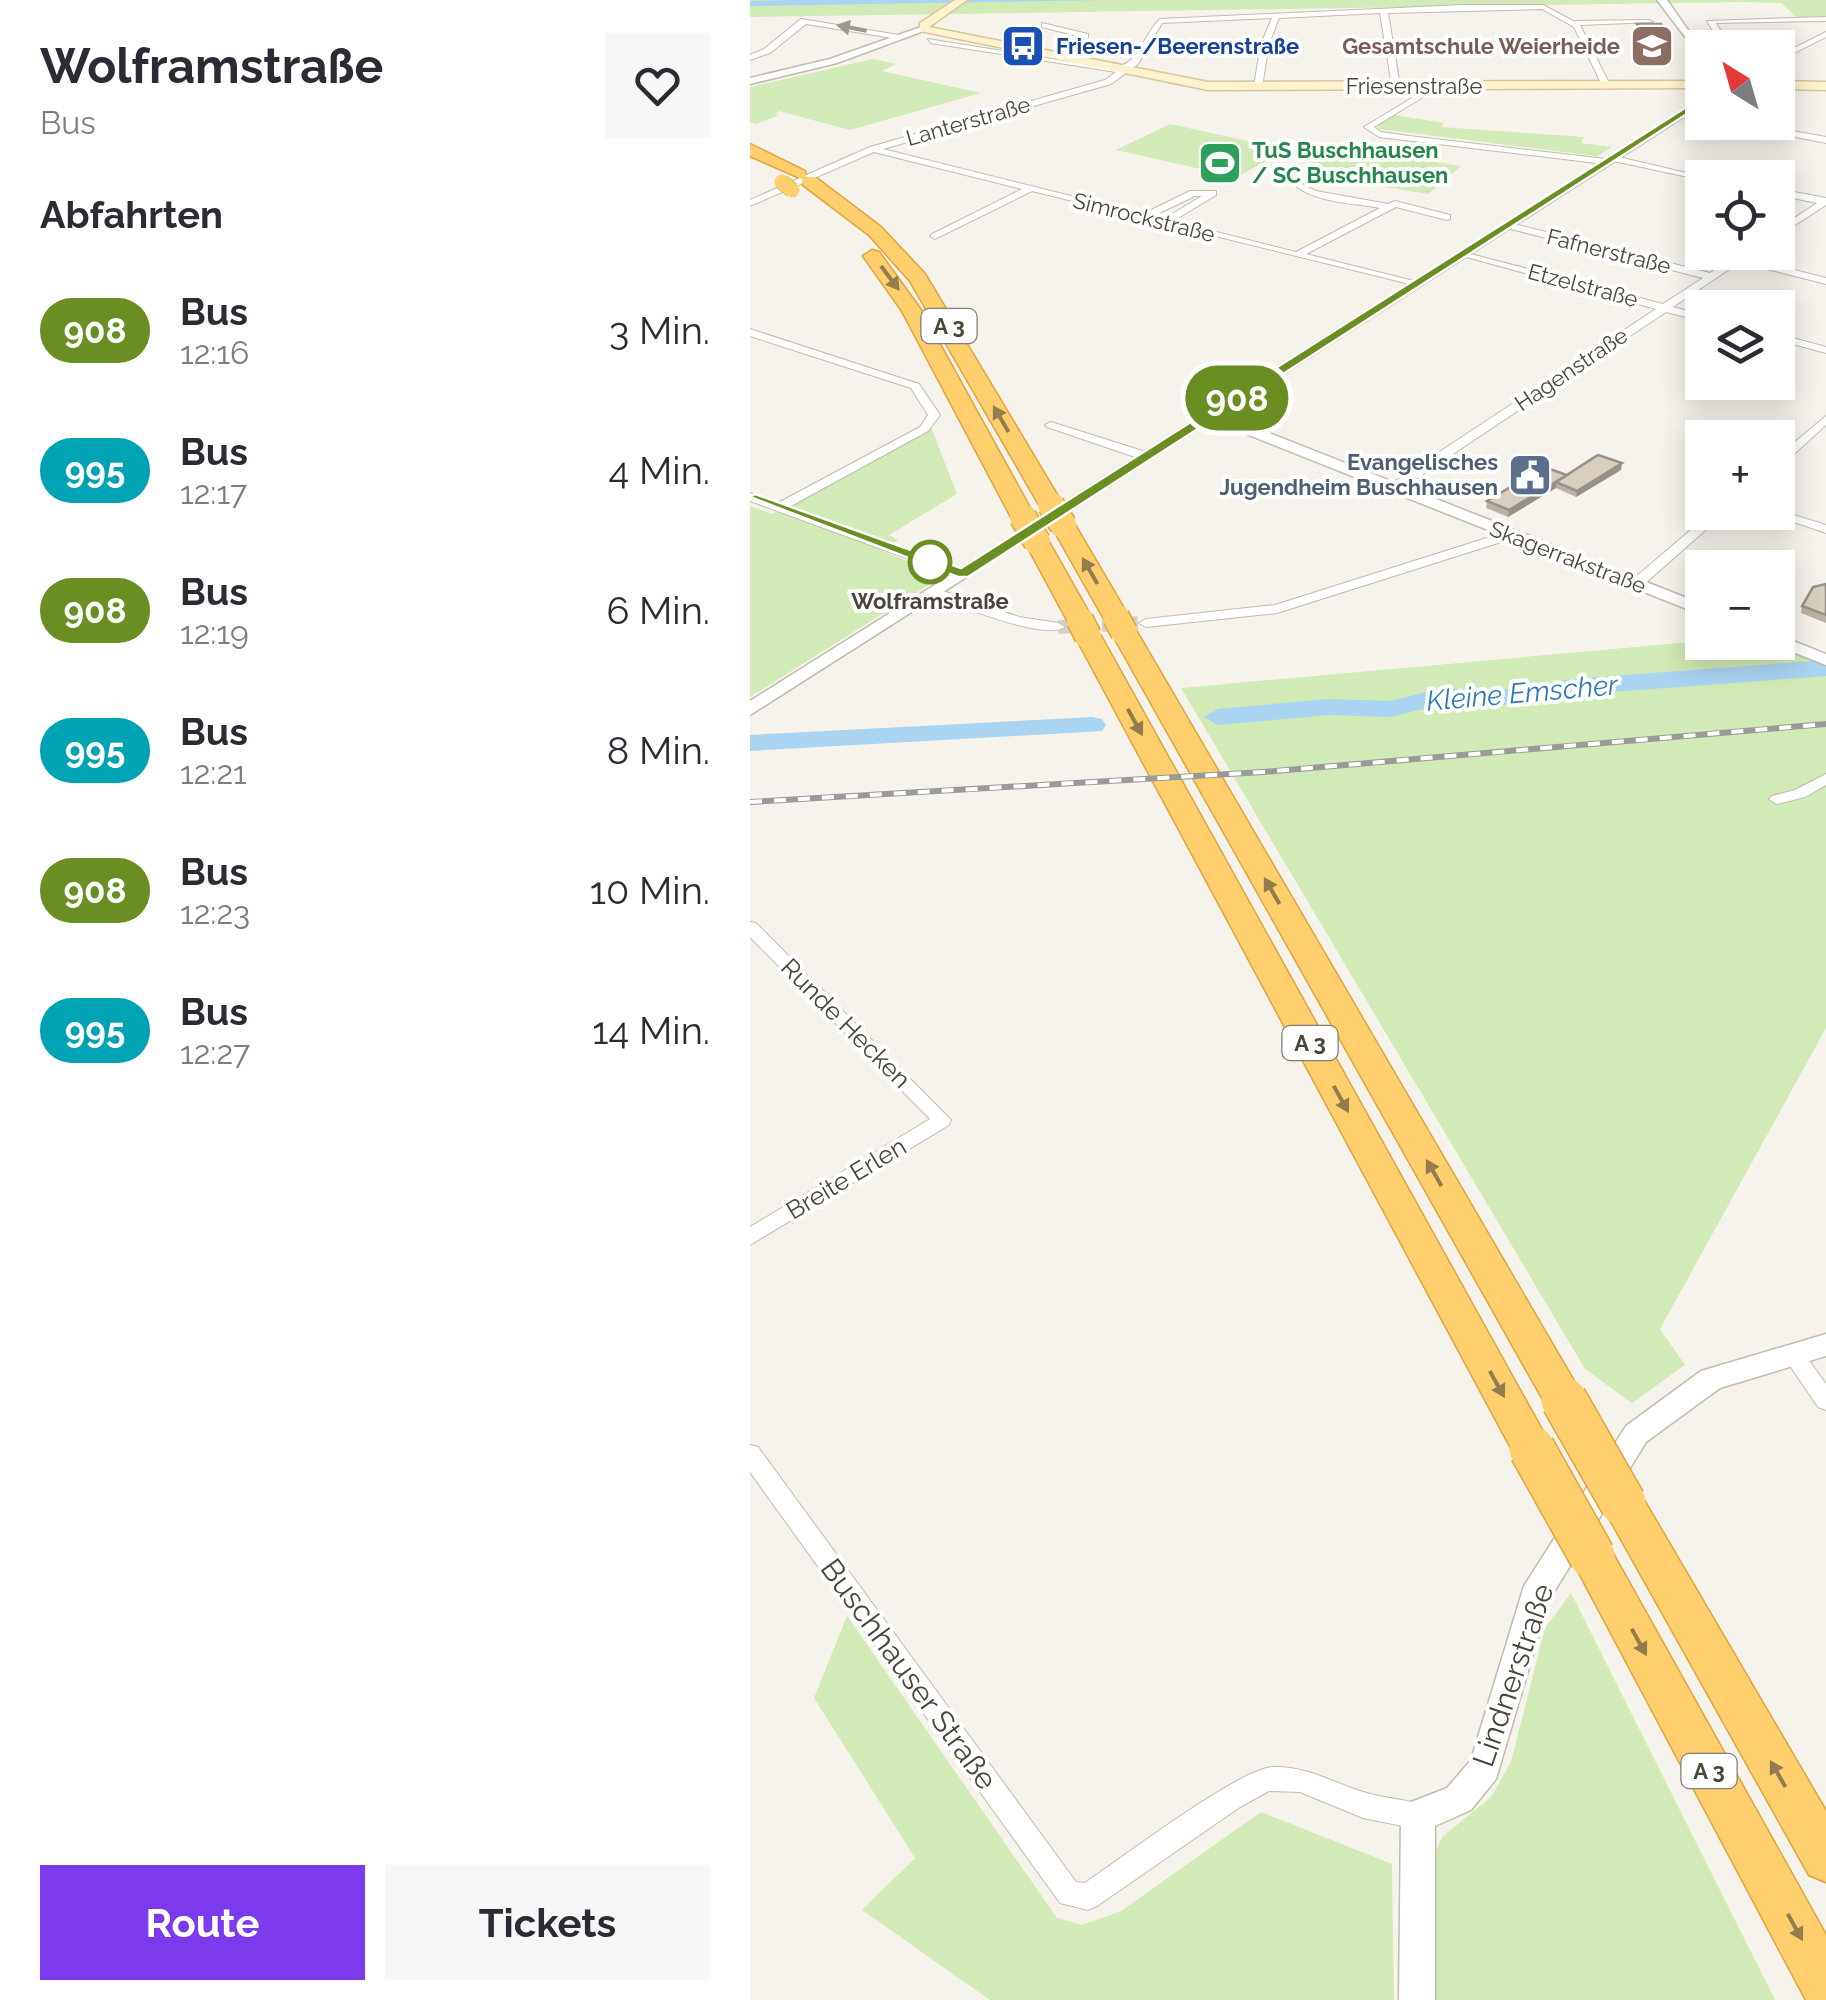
<!DOCTYPE html>
<html lang="de">
<head>
<meta charset="utf-8">
<style>
	:root { --surface:#fff; --page:#f7f7f7; --text:#2b2b33; --muted:#7c7c81; --accent:#7c3aed }
	body { margin:0; font-family:Raleway,sans-serif; background:var(--page); color:var(--text); height:100vh; display:flex; flex-direction:column; font-size:38px; white-space:nowrap }
	* { box-sizing:border-box; margin:0 }
	p { font-size:32px; color:var(--muted) }
	.icon { flex:none; width:55px; height:55px; fill:none; stroke:currentColor; stroke-width:2; stroke-linecap:round; stroke-linejoin:round }
	.map { position:relative; flex:1; overflow:hidden }
	.drawer { display:flex; flex-direction:column; background:var(--surface); width:750px }
	.drawer>* { flex:none }
	.badge { padding:0 20px; border-radius:32px; font-size:35px; line-height:65px }
	.needle { width:65px; rotate:323deg }
	.buttons { position:absolute; left:935px; top:30px; display:grid; gap:20px }
	.buttons a { display:grid; place-items:center; width:110px; height:110px; border-radius:0px; background:var(--surface); box-shadow:0 5px 25px #0003; font-size:50px }
	.map>.badge { position:absolute; translate:-50% -50%; box-shadow:0 0 0 5px #fff }
	h2 { padding:0 40px; font-size:38px; line-height:90px }
	.round { display:grid; place-items:center; flex:none; width:105px; height:105px; border-radius:0px; background:var(--page) }
	.overview { display:flex; align-items:center; justify-content:space-between; height:170px; padding:0 40px }
	h1 { font-size:48px; font-weight:700; line-height:75px }
	.action { display:flex; gap:20px; margin-top:auto; padding:20px 40px }
	.action a { flex:1; height:115px; border-radius:0px; background:var(--accent); color:#fff; font-size:40px; font-weight:700; line-height:115px; text-align:center }
	.action a+a { background:var(--page); color:var(--text) }
	ul { padding:0; list-style:none }
	li { display:flex; align-items:center; gap:30px; height:140px; padding:0 40px }
	li div { flex:1 }
	li b { display:block; font-size:38px }
	li em { font-style:normal }
	li .badge { min-width:110px; font-weight:700; text-align:center }
	main { display:flex; flex:1; min-height:0 }
	.map>svg:first-child { display:block }
	.green { fill:#d2eab5 }
	.water { fill:#a9d4f2 }
	.lines { fill:none; stroke-linecap:round; stroke-linejoin:round }
	.river { fill:#a9d4f2; fill-rule:evenodd }
	.minor-tunnel { stroke:#d4d0c8; stroke-width:14; stroke-dasharray:14 8; stroke-linecap:butt }
	.minor-casing { stroke:#c2bbae; stroke-width:2 }
	.tertiary-casing { stroke:#c2bbae; stroke-width:3 }
	.secondary-casing { stroke:#d6c79b; stroke-width:3 }
	.motorway-casing { stroke:#e0a43c; stroke-width:3 }
	.minor { fill:#fff; fill-rule:evenodd }
	.tertiary { fill:#fff; fill-rule:evenodd }
	.secondary { fill:#fff3cd; fill-rule:evenodd }
	.motorway { fill:#ffcf6e; fill-rule:evenodd }
	.rail-casing { stroke:#9a9a9a; stroke-width:6 }
	.rail { stroke:#fff; stroke-width:4; stroke-dasharray:12; stroke-linecap:butt }
	.motorway-bridge-far3-casing { stroke:#e0a43c; stroke-width:16; stroke-linecap:butt }
	.motorway-bridge-far2-casing { stroke:#e0a43c; stroke-width:21; stroke-linecap:butt }
	.motorway-bridge-far1-casing { stroke:#e0a43c; stroke-width:29; stroke-linecap:butt }
	.motorway-bridge-casing { stroke:#e0a43c; stroke-width:48; stroke-linecap:butt }
	.motorway-bridge-far3 { stroke:#ffcf6e; stroke-width:15 }
	.motorway-bridge-far2 { stroke:#ffcf6e; stroke-width:20 }
	.motorway-bridge-far1 { stroke:#ffcf6e; stroke-width:26 }
	.motorway-bridge { stroke:#ffcf6e; stroke-width:45 }
	.wall { fill:#bab2a6 }
	.shaded-wall { fill:#979187 }
	.building { fill:#d8cfc1; stroke:#979187; stroke-width:2.5 }
	.oneway { fill:#9c9892 }
	.oneway2 { fill:#937c4e }
	.line { fill:#6b8e23; stroke:#fff; stroke-width:2.5 }
	.stop-dot { fill:#fff; stroke:#6b8e23; stroke-width:5 }
	.labels { text-anchor:middle; dominant-baseline:central; stroke-width:8; stroke-linejoin:round; paint-order:stroke }
	.far-transit-label { font-size:22px; font-weight:bold; fill:#164399; stroke:#fff; text-anchor:start }
	.far-education-label { font-size:22px; font-weight:bold; fill:#785e54; stroke:#fff; text-anchor:end }
	.far-street-label { font-size:22px; fill:#4b4439; stroke:#fff }
	.far-leisure-label { font-size:22px; font-weight:bold; fill:#27864d; stroke:#fff; text-anchor:start }
	.shield { fill:#fff; stroke:#817c74; stroke-width:2.5 }
	.shield-label { font-size:22px; font-weight:bold; fill:#4b4439 }
	.far-service-label { font-size:22px; font-weight:bold; fill:#4e5e75; stroke:#fff; text-anchor:end }
	.far-stop-label { font-size:22px; font-weight:bold; fill:#4b4439; stroke:#fff }
	.street-label { font-size:25px; fill:#4b4439; stroke:#fff }
	.water-label { font-size:28px; font-style:italic; fill:#2e7ab2; stroke:#fff }
	.near-street-label { font-size:30px; fill:#4b4439; stroke:#fff }
</style>
</head>
<body>
<main>
<section class="drawer">
<div class="overview"><div><h1>Wolframstraße</h1><p>Bus</p></div><a class="round"><svg class="icon" aria-label="heart" viewBox="0 0 24 24"><path d="M12 20l-8-8c-3-5 5-10 8-4 3-6 11-1 8 4z"/></svg></a></div>
<h2>Abfahrten</h2>
<ul>
<li><span class="badge" style="background:#6b8e23;color:#fff">908</span><div><b>Bus</b><p>12:16</p></div><em>3 Min.</em></li>
<li><span class="badge" style="background:#00a3b4;color:#fff">995</span><div><b>Bus</b><p>12:17</p></div><em>4 Min.</em></li>
<li><span class="badge" style="background:#6b8e23;color:#fff">908</span><div><b>Bus</b><p>12:19</p></div><em>6 Min.</em></li>
<li><span class="badge" style="background:#00a3b4;color:#fff">995</span><div><b>Bus</b><p>12:21</p></div><em>8 Min.</em></li>
<li><span class="badge" style="background:#6b8e23;color:#fff">908</span><div><b>Bus</b><p>12:23</p></div><em>10 Min.</em></li>
<li><span class="badge" style="background:#00a3b4;color:#fff">995</span><div><b>Bus</b><p>12:27</p></div><em>14 Min.</em></li>
</ul>
<div class="action"><a>Route</a><a>Tickets</a></div>
</section>
<div class="map">
<svg width="1076" height="2000" viewBox="0 0 1076 2000">
	<rect width="100%" height="100%" fill="#f6f3ec"/>
	<g class="green">
		<polygon points="0,0 1076,0 1076,17 1046,17 1032,3 994,2 0,17"/>
		<polygon points="123,59 146,64 132,71 231,93 100,130 29,111 25,114 29,115 6,124 0,122 0,87"/>
		<polygon points="644,115 694,123 691,127 834,137 831,143 862,147 847,156 629,129 628,124"/>
		<polygon points="420,124 538,150 486,177 366,150"/>
		<polygon points="585,146 711,166 678,194 549,173"/>
		<polygon points="181,427 207,494 139,535 148,540 132,551 185,572 188,579 0,697 0,506 22,514"/>
		<polygon points="952,641 1024,643 1076,664 1076,1028 910,1329 935,1365 882,1403 835,1369 431,688"/>
		<polygon points="821,1593 1025,2000 686,2000 685,1854 692,1837 741,1797 761,1762 795,1628"/>
		<polygon points="97,1616 307,1918 332,1925 371,1911 511,1812 642,1864 644,2000 240,2000 112,1910 165,1858 64,1698"/>
	</g>
	<polygon class="water" points="46,0 359,0 0,6 0,1"/>
	<g class="lines">
		<g class="river">
			<polygon points="1076,660 1076,676 822,695 764,705 689,705 640,717 579,715 468,725 454,717 468,709 579,699 640,701 689,689 764,689 822,679"/>
			<polygon points="342,717 352,719 356,725 352,731 0,751 0,735"/>
		</g>
		<polyline class="minor-tunnel" points="308,627 396,623"/>
		<g class="minor-casing">
			<g id="minor">
				<path d="M713 5H793L823 21 899 20 903 22 830 25 860 85 856 87 852 85 824 27 792 9 638 13 650 86 646 88 642 86 630 13 529 18 519 44 512 86 508 88 504 86 511 44 522 18 412 23 388 64 361 84 133 149 393 214 440 191H466V195L423 221 546 252 630 208C604 203 569 203 547 187L552 184 566 191 638 204 645 201 700 215V219L697 220 646 207 556 254 668 282V286L282 191 185 239 180 236 182 234 272 189 124 152 0 206V200L120 147 355 80 366 72 181 43 178 39 357 68C391 68 390 38 410 19ZM445 196H452L414 219 403 216Z"/>
				<polygon points="1076,17 1076,21 966,23 981,48 973,48 957,21"/>
				<polygon points="51,19 149,35 153,37 149,39 56,24 20,53 0,60 0,55 14,49"/>
				<polygon points="292,23 338,34 339,62 332,60 331,37 292,27"/>
				<polygon points="1076,32 1076,37 1028,61 1028,56"/>
				<polygon points="685,84 688,88 624,127 631,132 659,136 856,159 860,155 958,178 952,178 952,180 859,160 855,164 629,137 614,127"/>
				<polygon points="930,112 952,117 952,121 927,117"/>
				<polygon points="969,122 991,122 1076,137 1076,143"/>
				<polygon points="1028,189 1076,198 1076,205 1028,236 1028,229 1067,203 1028,195"/>
				<polygon points="756,222 960,273 992,252 1004,252 997,258 1076,278 1076,284 990,262 923,307 952,315 952,321 916,312 649,490 641,490 641,484 906,309 709,255 709,251 913,304 953,278 753,227 751,225"/>
				<polygon points="0,329 169,384 190,415 178,431 39,507 218,571 218,577 208,577 0,501 0,493 28,503 170,427 178,415 161,388 0,336"/>
				<polygon points="1028,334 1076,347 1076,353 1028,340"/>
				<polygon points="1076,416 1076,425 1032,465 1028,465 1028,456"/>
				<polygon points="301,422 399,453 401,456 391,459 297,427 295,425"/>
				<polygon points="1028,510 1076,525 1076,533 1015,512 1028,512"/>
				<polygon points="962,512 976,512 892,586 882,586 882,580"/>
				<polygon points="762,530 768,534 767,537 527,613 396,627 389,623 396,619 525,605"/>
				<path d="M184 588 269 617 308 623 315 627C293 641 206 604 179 595L177 592Z"/>
				<polygon points="1076,774 1076,785 1055,797 1027,804 1019,799 1022,796 1045,790"/>
				<polygon points="0,922 6,923 201,1120 199,1125 0,1245 0,1227 180,1119 0,937"/>
				<polygon points="1043,1345 1050,1348 1076,1384 1076,1410 1068,1407 1032,1354 1036,1348"/>
				<path d="M0 1445 8 1447 326 1882 335 1883C369 1860 490 1768 523 1767 555 1766 580 1781 610 1791 632 1799 656 1798 677 1807L681 1816 677 1825 668 1829 613 1818 550 1792 519 1791 490 1807 347 1906 338 1910 310 1903 0 1472Z"/>
			</g>
		</g>
		<g class="tertiary-casing">
			<g id="tertiary">
				<polygon points="907,0 917,0 952,50 952,59"/>
				<polygon points="171,27 179,29 87,63 0,84 0,78 80,59"/>
				<polygon points="952,98 952,105 471,414 952,604 952,615 461,420 326,507 312,504"/>
				<polygon points="264,535 270,537 270,543 0,715 0,701"/>
				<polygon points="1028,635 1076,654 1076,665 1022,644 1028,642"/>
				<polygon points="1076,1334 1076,1356 970,1388 896,1442 799,1600 746,1779 721,1810 685,1826 685,2000 649,2000 651,1816 656,1804 697,1788 721,1760 774,1586 876,1426 951,1371"/>
			</g>
		</g>
		<g class="secondary-casing">
			<g id="secondary">
				<polygon points="205,0 217,0 179,27 458,82 952,81 952,88 458,90 170,31 170,23"/>
				<polygon points="1028,81 1076,82 1076,90 1028,89"/>
			</g>
		</g>
		<g class="motorway-casing">
			<g id="motorway">
				<polygon points="0,144 55,171 56,177 65,177 131,227 175,274 312,503 308,508 292,508 288,503 160,281 119,235 53,185 52,179 0,156"/>
				<polygon points="122,250 129,252 171,310 285,517 281,522 273,524 261,517 152,311 113,256"/>
				<polygon points="313,518 325,525 379,617 375,622 357,622 353,617 301,525"/>
				<polygon points="287,535 299,542 343,620 339,625 321,625 317,620 275,542"/>
				<polygon points="374,624 387,632 828,1388 834,1400 828,1412 814,1417 800,1412 361,632"/>
				<polygon points="338,628 351,636 796,1437 802,1449 796,1461 782,1466 768,1461 325,636"/>
				<polygon points="873,1485 888,1490 1076,1811 1076,1882 1059,1875 858,1516 852,1503 858,1490"/>
				<polygon points="842,1537 857,1543 1076,1935 1076,2000 1056,2000 827,1569 821,1556 827,1543"/>
			</g>
		</g>
		<use href="#minor" class="minor"/>
		<use href="#tertiary" class="tertiary"/>
		<use href="#secondary" class="secondary"/>
		<use href="#motorway" class="motorway"/>
		<g class="rail-casing">
			<polyline id="rail" points="0,802 513,772 1076,724"/>
		</g>
		<use href="#rail" class="rail"/>
		<g class="motorway-bridge-far3-casing">
			<polyline id="motorway-bridge-far3" points="32,182 42,190"/>
		</g>
		<g class="motorway-bridge-far2-casing">
			<polyline id="motorway-bridge-far2" points="300,503 303,507"/>
		</g>
		<g class="motorway-bridge-far1-casing">
			<g id="motorway-bridge-far1">
				<polyline points="301,505 313,525"/>
				<polyline points="273,517 287,542"/>
				<polyline points="366,617 374,632"/>
				<polyline points="330,620 338,636"/>
			</g>
		</g>
		<g class="motorway-bridge-casing">
			<g id="motorway-bridge">
				<polyline points="814,1400 873,1503"/>
				<polyline points="782,1449 842,1556"/>
			</g>
		</g>
		<use href="#motorway-bridge-far3" class="motorway-bridge-far3"/>
		<use href="#motorway-bridge-far2" class="motorway-bridge-far2"/>
		<use href="#motorway-bridge-far1" class="motorway-bridge-far1"/>
		<use href="#motorway-bridge" class="motorway-bridge"/>
	</g>
	<g class="wall">
		<polygon points="887,24 921,38 919,53 895,54 885,39"/>
		<polygon points="871,470 826,497 806,488 758,517 736,508 737,501 817,476"/>
		<polygon points="1076,584 1076,623 1051,613 1052,606"/>
	</g>
	<g class="shaded-wall">
		<polygon points="872,463 871,470 826,497 827,491"/>
		<polygon points="806,482 806,488 758,517 759,510"/>
	</g>
	<g class="building">
		<polygon points="887,24 911,24 921,38 896,38"/>
		<polygon points="848,455 872,463 827,491 806,482"/>
		<polygon points="794,467 817,475 759,510 737,501"/>
		<polygon points="1076,584 1076,615 1052,606 1063,587"/>
	</g>
	<defs><path id="oneway-solid" d="M-6-.8H1V-3.2L6.5 0L1 3.2V.8H-6Z" transform="scale(2.5)"/></defs>
	<use class="oneway" href="#oneway-solid" transform="translate(102 28) rotate(-169)"/>
	<g class="oneway2">
		<use href="#oneway-solid" transform="translate(140 278) rotate(53)"/>
		<use href="#oneway-solid" transform="translate(251 419) rotate(-120)"/>
		<use href="#oneway-solid" transform="translate(340 571) rotate(-120)"/>
		<use href="#oneway-solid" transform="translate(385 722) rotate(61)"/>
		<use href="#oneway-solid" transform="translate(522 891) rotate(-120)"/>
		<use href="#oneway-solid" transform="translate(591 1099) rotate(61)"/>
		<use href="#oneway-solid" transform="translate(684 1173) rotate(-120)"/>
		<use href="#oneway-solid" transform="translate(747 1384) rotate(61)"/>
		<use href="#oneway-solid" transform="translate(889 1642) rotate(61)"/>
		<use href="#oneway-solid" transform="translate(1028 1774) rotate(-120)"/>
		<use href="#oneway-solid" transform="translate(1045 1927) rotate(61)"/>
	</g>
	<polygon class="line" points="949,99 957,101 218,577 208,577 0,497 5,494 211,568"/>
	<defs>
		<g id="bus-square" transform="scale(2.25)"><rect x="-9" y="-9" width="18" height="18" rx="4" fill="#1a4fb4" stroke="#fff"/><path d="M-5-6H5V4H4V6H2V4H-2V6H-4V4H-5ZM-3.5-4V0h7V-4ZM-3.5 1.2v1.5H-2V1.2ZM2 1.2v1.5H3.5V1.2Z" fill="#fff"/></g>
		<g id="school-square" transform="scale(2.25)"><rect x="-9" y="-9" width="18" height="18" rx="4" fill="#8d6e63" stroke="#fff"/><path d="M0-5L7-2L0 1L-7-2ZM-4 1L0 2.5L4 1V4Q0 6-4 4Z" fill="#fff"/></g>
		<g id="stadium-square" transform="scale(2.25)"><rect x="-9" y="-9" width="18" height="18" rx="4" fill="#2e9e5b" stroke="#fff"/><path d="M0-5a6.5 5 0 1 0 0 10a6.5 5 0 1 0 0-10ZM-3.5-1.8h7v3.6h-7Z" fill="#fff"/></g>
		<g id="civic-square" transform="scale(2.25)"><rect x="-9" y="-9" width="18" height="18" rx="4" fill="#5c6f8a" stroke="#fff"/><path d="M-.6-6.5H3V-4.5H.6V-3L4-1V1h2V6H-6V1h2V-1L-.6-3ZM-1.2 2.5V6h2.4V2.5Z" fill="#fff"/></g>
	</defs>
	<g fill-rule="evenodd">
		<use href="#bus-square" x="273" y="46"/>
		<use href="#school-square" x="902" y="46"/>
		<use href="#stadium-square" x="470" y="163"/>
		<use href="#civic-square" x="780" y="475"/>
	</g>
	<circle class="stop-dot" cx="180" cy="562" r="20"/>
	<g class="labels">
		<g class="far-transit-label">
			<text x="306" y="46">Friesen-/Beerenstraße</text>
		</g>
		<g class="far-education-label">
			<text x="870" y="46">Gesamtschule Weierheide</text>
		</g>
		<g class="far-street-label">
			<text x="664" y="86">Friesenstraße</text>
			<text transform="translate(218 121) rotate(-16)">Lanterstraße</text>
			<text transform="translate(394 217) rotate(14)">Simrockstraße</text>
			<text transform="translate(859 251) rotate(14)">Fafnerstraße</text>
			<text transform="translate(833 285) rotate(15)">Etzelstraße</text>
			<text transform="translate(821 369) rotate(-34)">Hagenstraße</text>
			<text transform="translate(818 557) rotate(21)">Skagerrakstraße</text>
		</g>
		<g class="far-leisure-label">
			<text x="502" y="150">TuS Buschhausen<tspan x="502" dy="25">/ SC Buschhausen</tspan></text>
		</g>
		<g class="shield">
			<rect x="171.5" y="309" width="55" height="34" rx="8"/>
			<rect x="532.5" y="1026" width="55" height="34" rx="8"/>
			<rect x="931.5" y="1754" width="55" height="34" rx="8"/>
		</g>
		<g class="shield-label">
			<text x="199" y="326">A 3</text>
			<text x="560" y="1043">A 3</text>
			<text x="959" y="1771">A 3</text>
		</g>
		<g class="far-service-label">
			<text x="748" y="462">Evangelisches<tspan x="748" dy="25">Jugendheim Buschhausen</tspan></text>
		</g>
		<g class="far-stop-label">
			<text x="180" y="601">Wolframstraße</text>
		</g>
		<g class="street-label">
			<text transform="translate(96 1023) rotate(45)">Runde Hecken</text>
			<text transform="translate(96 1178) rotate(-31)">Breite Erlen</text>
		</g>
		<g class="water-label">
			<text transform="translate(772 693) rotate(-5)">Kleine Emscher</text>
		</g>
		<g class="near-street-label">
			<text transform="translate(159 1674) rotate(54)">Buschhauser Straße</text>
			<text transform="translate(763 1675) rotate(-71)">Lindnerstraße</text>
		</g>
	</g>
</svg>
<div class="buttons">
<a><svg class="needle" viewBox="-14 -14 28 28"><path d="M0-13l5 13h-10z" fill="#e53935"/><path d="M0 13l5-13h-10z" fill="#7c7c81"/></svg></a>
<a><svg class="icon" aria-label="locate" viewBox="0 0 24 24"><circle cx="12" cy="12" r="6"/><path d="M12 2v4M12 18v4M2 12h4M18 12h4"/></svg></a>
<a><svg class="icon" aria-label="layers" viewBox="0 0 24 24"><path d="M12 4l9 5-9 5-9-5zM3 14l9 5 9-5"/></svg></a>
<a>+</a>
<a>−</a>
</div>
<b class="badge" style="left:487px;top:398px;background:#6b8e23;color:#fff">908</b>
</div>
</main>
</body>
</html>
